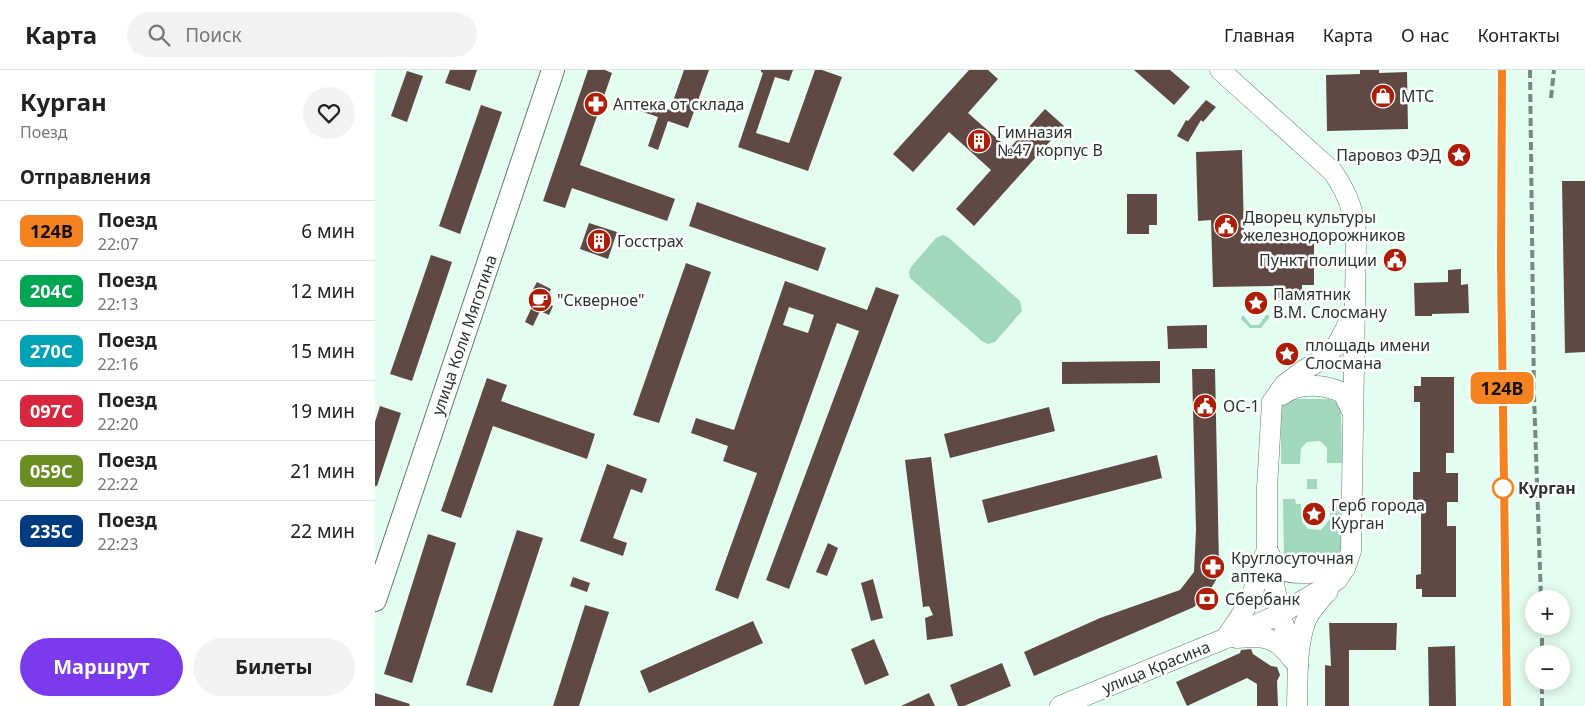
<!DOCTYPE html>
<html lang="ru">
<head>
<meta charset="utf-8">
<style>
	:root { --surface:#fff; --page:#f2f2f2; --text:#222; --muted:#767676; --line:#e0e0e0; --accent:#7c3aed }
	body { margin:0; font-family:"Noto Sans",sans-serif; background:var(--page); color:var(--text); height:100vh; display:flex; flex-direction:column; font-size:19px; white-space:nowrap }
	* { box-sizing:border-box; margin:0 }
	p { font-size:16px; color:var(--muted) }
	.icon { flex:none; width:28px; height:28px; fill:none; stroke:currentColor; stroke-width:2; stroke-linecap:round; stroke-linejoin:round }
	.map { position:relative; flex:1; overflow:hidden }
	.details { display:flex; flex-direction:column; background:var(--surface); width:375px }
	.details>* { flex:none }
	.badge { padding:0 10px; border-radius:8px; font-size:18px; line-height:32px }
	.buttons { position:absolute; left:1150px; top:520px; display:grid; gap:10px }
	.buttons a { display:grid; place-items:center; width:45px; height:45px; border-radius:50%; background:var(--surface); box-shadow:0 2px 12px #0003; font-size:25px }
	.map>.badge { position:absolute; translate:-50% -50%; box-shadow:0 0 0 2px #fff }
	h2 { padding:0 20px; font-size:19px; line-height:45px }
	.round { display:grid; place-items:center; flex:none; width:52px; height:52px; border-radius:26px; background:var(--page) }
	.headline { display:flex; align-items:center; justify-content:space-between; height:85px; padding:0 20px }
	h1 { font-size:24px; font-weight:700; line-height:38px }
	.action { display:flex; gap:10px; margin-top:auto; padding:10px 20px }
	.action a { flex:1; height:58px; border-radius:30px; background:var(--accent); color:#fff; font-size:20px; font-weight:700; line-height:58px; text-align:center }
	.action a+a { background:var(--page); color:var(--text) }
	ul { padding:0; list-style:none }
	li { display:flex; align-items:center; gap:15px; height:60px; padding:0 20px; border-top:1px solid var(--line) }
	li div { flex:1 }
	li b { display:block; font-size:19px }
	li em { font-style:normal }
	li .badge { min-width:55px; font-weight:700; text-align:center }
	header { display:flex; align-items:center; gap:30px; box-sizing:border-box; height:70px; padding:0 25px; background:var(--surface); border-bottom:1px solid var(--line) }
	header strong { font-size:24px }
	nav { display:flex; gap:28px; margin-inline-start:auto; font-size:18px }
	.search { width:350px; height:45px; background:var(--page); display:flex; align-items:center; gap:12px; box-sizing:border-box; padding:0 18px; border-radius:28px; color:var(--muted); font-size:19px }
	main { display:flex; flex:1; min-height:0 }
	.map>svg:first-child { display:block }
	.green { fill:#a1d8bd }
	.building { fill:#604944; fill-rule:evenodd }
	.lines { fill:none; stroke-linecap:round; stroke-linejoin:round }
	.secondary-casing { stroke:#637a6f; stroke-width:21 }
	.primary-casing { stroke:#637a6f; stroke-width:24 }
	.secondary { stroke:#fff; stroke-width:20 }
	.primary { stroke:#fff; stroke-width:22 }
	.rail { stroke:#788981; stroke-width:4; stroke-dasharray:8 4; stroke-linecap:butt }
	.line-casing { stroke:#fff; stroke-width:11 }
	.line { stroke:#f58220; stroke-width:8 }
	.stop-dot { fill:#fff; stroke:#f58220; stroke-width:2.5 }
	.labels { text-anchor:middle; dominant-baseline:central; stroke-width:5; stroke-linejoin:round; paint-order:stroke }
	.poi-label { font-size:16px; fill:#2b3530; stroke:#fff; text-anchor:start }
	.street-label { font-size:16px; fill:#2b3530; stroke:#fff }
	.stop-label { font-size:16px; font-weight:bold; fill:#2b3530; stroke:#fff; text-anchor:start }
</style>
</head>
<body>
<header>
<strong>Карта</strong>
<div class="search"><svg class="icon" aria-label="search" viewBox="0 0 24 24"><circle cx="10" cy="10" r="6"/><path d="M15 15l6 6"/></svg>Поиск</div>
<nav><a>Главная</a><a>Карта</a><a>О нас</a><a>Контакты</a></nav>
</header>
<main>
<section class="details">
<div class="headline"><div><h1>Курган</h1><p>Поезд</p></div><a class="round"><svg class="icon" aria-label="heart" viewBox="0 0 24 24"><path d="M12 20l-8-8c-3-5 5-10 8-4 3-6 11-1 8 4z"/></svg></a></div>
<h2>Отправления</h2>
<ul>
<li><span class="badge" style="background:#f58220;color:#111">124В</span><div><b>Поезд</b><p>22:07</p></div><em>6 мин</em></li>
<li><span class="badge" style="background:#00a651;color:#fff">204С</span><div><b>Поезд</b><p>22:13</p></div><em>12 мин</em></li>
<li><span class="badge" style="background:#00a3b4;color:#fff">270С</span><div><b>Поезд</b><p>22:16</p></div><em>15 мин</em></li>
<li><span class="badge" style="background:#d7263d;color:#fff">097С</span><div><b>Поезд</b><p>22:20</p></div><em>19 мин</em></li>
<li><span class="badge" style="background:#6b8e23;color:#fff">059С</span><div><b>Поезд</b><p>22:22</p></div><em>21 мин</em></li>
<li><span class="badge" style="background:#003b80;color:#fff">235С</span><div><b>Поезд</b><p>22:23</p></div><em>22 мин</em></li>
</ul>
<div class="action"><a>Маршрут</a><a>Билеты</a></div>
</section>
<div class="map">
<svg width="1210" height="636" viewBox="0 0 1210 636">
	<rect width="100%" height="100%" fill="#e3fdf0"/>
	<g class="green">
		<polygon points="568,165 574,168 645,231 647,241 620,272 613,274 607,271 535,208 534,202 536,197 561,168"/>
		<polygon points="891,245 894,245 894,248 886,258 875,258 866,249 867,246 869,246 876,255 884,255"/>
		<polygon points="914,329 954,329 963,333 966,340 967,393 952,393 952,378 945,371 932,372 926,378 925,394 906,394 906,336 909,331"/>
		<rect x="932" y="409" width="10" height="10"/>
		<polygon points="908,429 920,429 921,434 926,434 927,452 933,459 946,460 955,449 955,434 968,434 968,482 965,488 960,491 914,492 909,487"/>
	</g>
	<g class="building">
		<polygon points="75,0 102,0 95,21 70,13"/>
		<polygon points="213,0 230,0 237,3 205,95 300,129 292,151 197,118 190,138 168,131"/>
		<polygon points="309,0 334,0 313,58 293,51 283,80 273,76 283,47 265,41 269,31 295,40"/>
		<polygon points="386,0 418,0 414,11 400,7 381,63 414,73 440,0 447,0 467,7 433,101 363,77 388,3 386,2"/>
		<polygon points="594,0 613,0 623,9 593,43 634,79 670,39 689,56 599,156 581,139 616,100 574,62 538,102 518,84"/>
		<polygon points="759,0 795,0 815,17 799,35"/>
		<polygon points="985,0 1004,0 1004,3 1032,2 1033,59 952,61 951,5 985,4"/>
		<polygon points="32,1 48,6 32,52 16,46"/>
		<polygon points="831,30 841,37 828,52 826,50 813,72 802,66 811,50 813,51"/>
		<polygon points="106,35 127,42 85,164 64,156"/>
		<polygon points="867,80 869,163 939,162 939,215 927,215 927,228 903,228 902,216 838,217 836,150 823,151 821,82"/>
		<polygon points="1187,111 1210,111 1210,282 1190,283"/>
		<polygon points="752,124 782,124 782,155 774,155 774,164 752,164"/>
		<polygon points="322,132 451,178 443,201 314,156"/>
		<polygon points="214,153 242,162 233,189 205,179"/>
		<polygon points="56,185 77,192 37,311 15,304"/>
		<polygon points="311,193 336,202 284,353 258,345"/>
		<polygon points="1086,199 1086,215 1093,214 1094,243 1057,244 1057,246 1040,246 1039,213 1073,212 1073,200"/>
		<path d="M410 211 492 240 501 217 524 225 414 519 391 510 484 261 462 253 363 529 340 520 382 403 348 391 353 376 316 363 321 348 359 360ZM414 237 439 245 433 263 408 255Z"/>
		<polygon points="162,212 176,219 169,232 178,236 174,245 165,241 158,256 150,252 161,228 155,225"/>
		<polygon points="832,255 832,278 793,279 792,256"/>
		<polygon points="785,291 785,313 687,314 687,292"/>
		<polygon points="817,299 840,299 844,494 841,510 835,520 819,537 659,606 649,582 725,548 805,520 819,502 821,460"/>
		<polygon points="1046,307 1079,307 1079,383 1071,383 1071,403 1083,403 1083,432 1072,432 1072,456 1081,456 1081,527 1047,527 1047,519 1041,519 1041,505 1046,504 1046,432 1038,432 1038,402 1045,402 1045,332 1039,332 1039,316 1046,316"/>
		<polygon points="112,308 132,315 126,331 220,364 212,389 118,356 86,448 66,441"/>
		<polygon points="5,336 26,343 2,416 0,416 0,352"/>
		<polygon points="674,337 680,361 575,388 569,364"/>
		<polygon points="782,385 787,408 613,453 607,430"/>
		<polygon points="556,387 578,566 552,570 550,548 558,545 554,536 548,537 530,390"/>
		<polygon points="232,394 272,409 267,423 256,419 238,468 252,473 248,486 205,471"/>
		<polygon points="142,460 168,468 117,623 91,615"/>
		<polygon points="53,464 81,473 37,613 9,604"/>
		<polygon points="453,473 463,478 452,506 441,502"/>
		<polygon points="198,507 215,513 212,522 195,516"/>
		<polygon points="498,509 508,548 496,551 486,513"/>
		<polygon points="210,535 234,542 204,636 178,636"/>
		<polygon points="378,551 388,573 274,623 265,601"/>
		<polygon points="954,553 1022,553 1021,580 974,580 974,636 950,636 950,595 956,596"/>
		<polygon points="499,569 514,605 490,615 476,579"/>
		<polygon points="1080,576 1081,636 1054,636 1053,577"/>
		<polygon points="876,579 878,584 896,596 902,597 905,605 902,611 903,636 882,636 882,614 872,608 812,636 801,612 865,583 866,580"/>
		<polygon points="627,593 636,616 589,636 583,636 575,615"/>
		<polygon points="0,623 35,634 34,636 0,636"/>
		<polygon points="554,623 560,636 526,636"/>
	</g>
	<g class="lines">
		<g class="secondary-casing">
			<g id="secondary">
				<path d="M907 325C923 312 950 314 968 323L977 341"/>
				<path d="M894 483C896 488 899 494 902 497 917 509 952 500 970 498"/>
				<path d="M851 567C874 537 880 520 890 484"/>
				<path d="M861 568C888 566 900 565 918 590"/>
				<polyline points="923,597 905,544 892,479 892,418 897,332 909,315 929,300 949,288 962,275 971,258 975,247"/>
				<path d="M685 636 849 569 905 544 962 510 970 498 976 481 981 171C980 143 974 126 958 102L845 0"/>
				<path d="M922 636C923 609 921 579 930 553 934 541 945 530 953 521"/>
			</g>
		</g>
		<g class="primary-casing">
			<polyline id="primary" points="0,530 178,0"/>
		</g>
		<use href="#secondary" class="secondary"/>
		<use href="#primary" class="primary"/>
		<g class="rail">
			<polyline points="1127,0 1126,174 1132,636"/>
			<polyline points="1155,0 1159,325 1166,529"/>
			<polyline points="1176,28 1179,0"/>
			<polyline points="1167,556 1167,584"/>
			<polyline points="1167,636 1167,611"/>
		</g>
	</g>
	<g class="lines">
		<g class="line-casing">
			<polyline id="line" points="1127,0 1126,193 1132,636"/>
		</g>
		<use href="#line" class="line"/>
	</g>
	<defs>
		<g id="shop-disc" transform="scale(1.25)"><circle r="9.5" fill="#ac1e08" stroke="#fff"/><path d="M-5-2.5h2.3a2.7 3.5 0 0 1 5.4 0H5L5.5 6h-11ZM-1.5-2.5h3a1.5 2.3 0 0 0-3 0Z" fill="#fff"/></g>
		<g id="pharmacy-disc" transform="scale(1.25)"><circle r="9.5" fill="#ac1e08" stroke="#fff"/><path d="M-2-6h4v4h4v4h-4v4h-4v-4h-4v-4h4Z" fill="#fff"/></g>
		<g id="building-disc" transform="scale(1.25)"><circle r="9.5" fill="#ac1e08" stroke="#fff"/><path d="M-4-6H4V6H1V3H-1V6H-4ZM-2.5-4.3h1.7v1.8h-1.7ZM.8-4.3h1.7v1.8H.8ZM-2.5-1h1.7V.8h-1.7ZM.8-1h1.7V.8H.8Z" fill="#fff"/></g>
		<g id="sight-disc" transform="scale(1.25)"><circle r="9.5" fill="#ac1e08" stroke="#fff"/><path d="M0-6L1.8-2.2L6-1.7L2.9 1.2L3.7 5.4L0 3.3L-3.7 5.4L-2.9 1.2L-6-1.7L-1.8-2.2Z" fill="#fff"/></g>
		<g id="civic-disc" transform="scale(1.25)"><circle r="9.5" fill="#ac1e08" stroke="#fff"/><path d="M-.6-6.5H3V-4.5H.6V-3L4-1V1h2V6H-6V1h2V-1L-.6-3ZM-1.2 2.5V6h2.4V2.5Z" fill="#fff"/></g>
		<g id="cafe-disc" transform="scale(1.25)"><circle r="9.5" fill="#ac1e08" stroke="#fff"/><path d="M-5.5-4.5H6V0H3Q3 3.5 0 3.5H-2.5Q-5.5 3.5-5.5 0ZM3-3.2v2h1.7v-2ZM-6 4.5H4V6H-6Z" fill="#fff"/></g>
		<g id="bank-disc" transform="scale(1.25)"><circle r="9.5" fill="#ac1e08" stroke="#fff"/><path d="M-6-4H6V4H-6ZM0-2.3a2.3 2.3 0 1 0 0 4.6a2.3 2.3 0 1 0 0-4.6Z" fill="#fff"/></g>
	</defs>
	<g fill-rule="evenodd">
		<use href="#shop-disc" x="1008" y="26"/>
		<use href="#pharmacy-disc" x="221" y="34"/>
		<use href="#building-disc" x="604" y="71"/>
		<use href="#sight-disc" x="1084" y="85"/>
		<use href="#civic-disc" x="851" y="156"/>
		<use href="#building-disc" x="224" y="171"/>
		<use href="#civic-disc" x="1020" y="190"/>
		<use href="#cafe-disc" x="165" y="230"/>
		<use href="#sight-disc" x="881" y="233"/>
		<use href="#sight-disc" x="912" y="284"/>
		<use href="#civic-disc" x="830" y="336"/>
		<use href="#sight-disc" x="939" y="444"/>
		<use href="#pharmacy-disc" x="838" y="497"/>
		<use href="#bank-disc" x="832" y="529"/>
	</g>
	<circle class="stop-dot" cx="1128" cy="418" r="10"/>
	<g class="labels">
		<g class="poi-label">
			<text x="1026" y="26">МТС</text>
			<text x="238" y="34">Аптека от склада</text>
			<text x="622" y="62">Гимназия<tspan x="622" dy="18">№47 корпус В</tspan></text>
			<text x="1066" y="85" text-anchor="end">Паровоз ФЭД</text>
			<text x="868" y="147">Дворец культуры<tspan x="868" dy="18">железнодорожников</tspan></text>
			<text x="242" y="171">Госстрах</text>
			<text x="1002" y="190" text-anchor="end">Пункт полиции</text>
			<text x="898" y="224">Памятник<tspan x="898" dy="18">В.М. Слосману</tspan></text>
			<text x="182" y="230">"Скверное"</text>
			<text x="930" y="275">площадь имени<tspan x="930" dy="18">Слосмана</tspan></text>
			<text x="848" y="336">ОС-1</text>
			<text x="956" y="435">Герб города<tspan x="956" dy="18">Курган</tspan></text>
			<text x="856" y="488">Круглосуточная<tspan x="856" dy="18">аптека</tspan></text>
			<text x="850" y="529">Сбербанк</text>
		</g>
		<g class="street-label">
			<text transform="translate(89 265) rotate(-71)">улица Коли Мяготина</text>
			<text transform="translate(781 597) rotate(-22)">улица Красина</text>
		</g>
		<g class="stop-label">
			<text x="1143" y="418">Курган</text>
		</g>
	</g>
</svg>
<div class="buttons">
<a>+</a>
<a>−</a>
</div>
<b class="badge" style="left:1127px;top:318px;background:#f58220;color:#111">124В</b>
</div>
</main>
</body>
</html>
